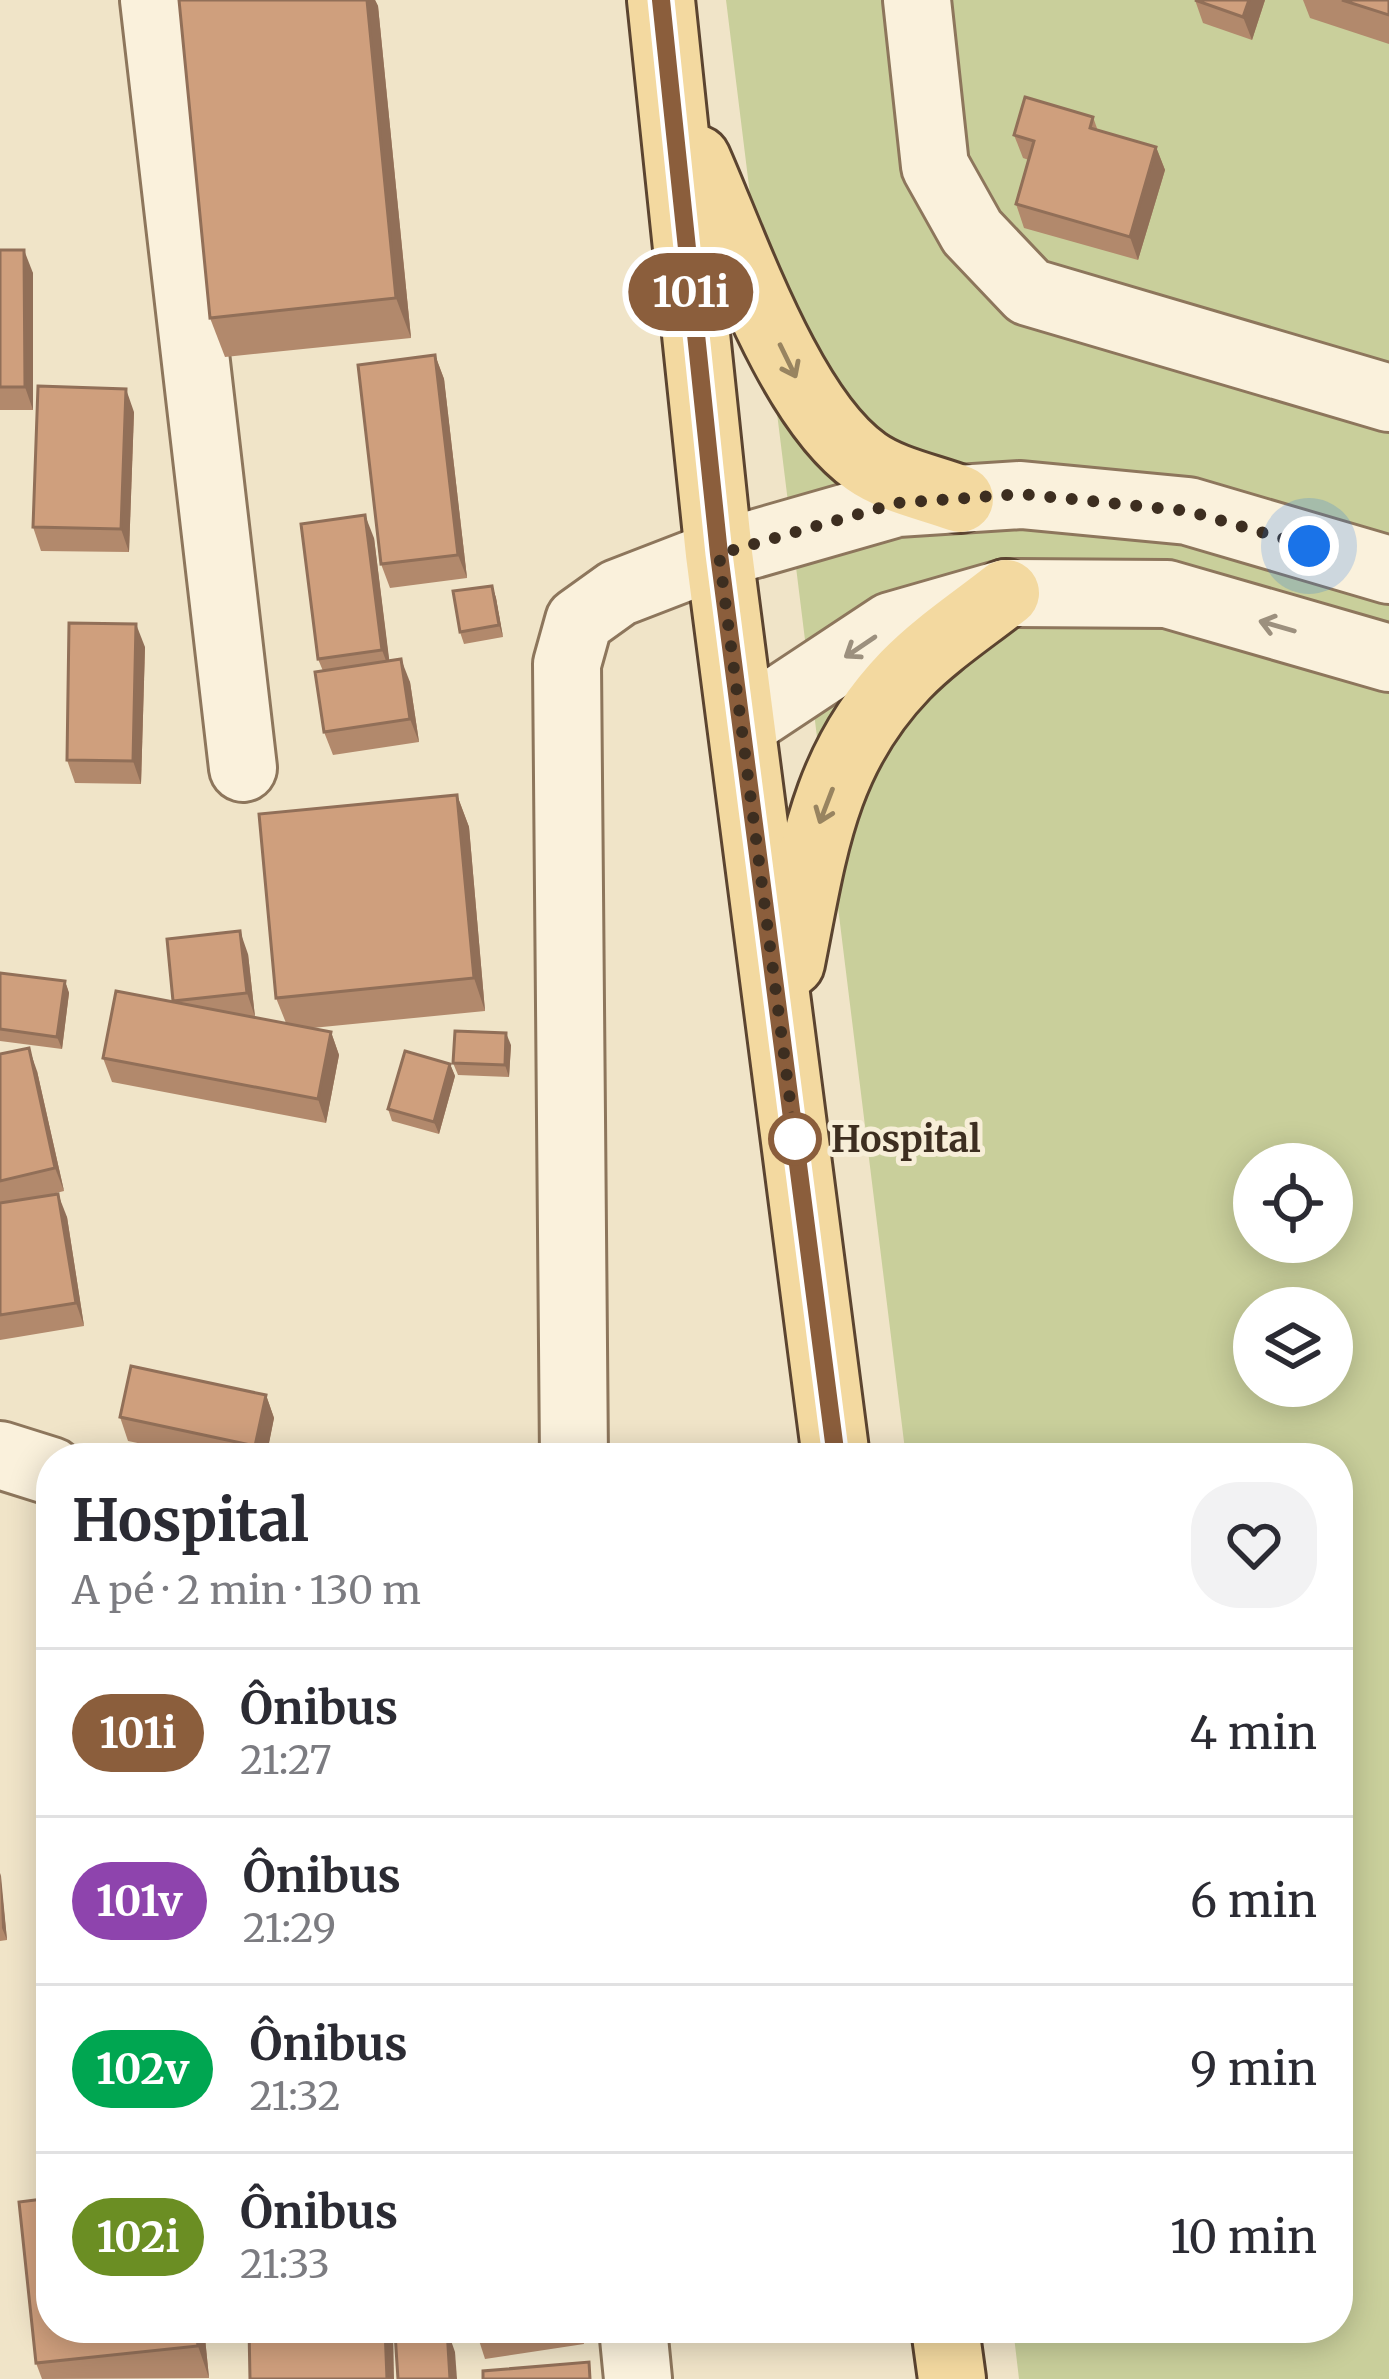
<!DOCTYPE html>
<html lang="pt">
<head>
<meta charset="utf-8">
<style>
	:root { --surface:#fff; --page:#f2f2f3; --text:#2b2b33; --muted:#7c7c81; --line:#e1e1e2 }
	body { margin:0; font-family:Merriweather,serif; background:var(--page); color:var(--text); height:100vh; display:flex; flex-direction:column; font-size:45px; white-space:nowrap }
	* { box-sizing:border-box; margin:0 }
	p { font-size:39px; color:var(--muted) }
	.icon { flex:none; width:66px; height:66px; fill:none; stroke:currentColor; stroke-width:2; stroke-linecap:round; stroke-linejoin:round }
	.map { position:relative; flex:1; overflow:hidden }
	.details { position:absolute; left:36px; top:1443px; width:1317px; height:900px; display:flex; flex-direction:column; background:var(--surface); border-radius:48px; box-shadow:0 6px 30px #0003 }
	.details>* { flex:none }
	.badge { padding:0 24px; border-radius:39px; font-size:42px; line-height:78px }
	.fabs { position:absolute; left:1233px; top:1143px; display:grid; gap:24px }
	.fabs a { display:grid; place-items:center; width:120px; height:120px; border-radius:50%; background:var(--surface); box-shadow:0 6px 30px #0003; font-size:60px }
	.you { position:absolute; width:60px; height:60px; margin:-30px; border:9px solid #fff; border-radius:50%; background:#1a73e8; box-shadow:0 0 0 18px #1a73e833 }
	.map>.badge { position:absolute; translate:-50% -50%; box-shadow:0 0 0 6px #fff }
	.round { display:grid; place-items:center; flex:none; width:126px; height:126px; border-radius:48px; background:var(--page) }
	.headline { display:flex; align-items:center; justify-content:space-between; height:204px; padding:0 36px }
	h1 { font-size:57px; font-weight:700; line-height:90px }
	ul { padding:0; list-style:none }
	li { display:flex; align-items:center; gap:36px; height:168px; padding:0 36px; border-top:3px solid var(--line) }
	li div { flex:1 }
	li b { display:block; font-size:45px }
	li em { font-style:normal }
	li .badge { min-width:132px; font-weight:700; text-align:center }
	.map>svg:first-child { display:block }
	.green { fill:#c9cf9b; fill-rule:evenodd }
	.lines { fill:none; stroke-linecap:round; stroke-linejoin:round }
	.street-casing { stroke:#8d765c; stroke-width:72 }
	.primary-casing { stroke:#5b4430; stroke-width:72 }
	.street { stroke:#faf1dc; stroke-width:66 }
	.primary { stroke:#f3d9a0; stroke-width:66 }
	.wall { fill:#b2896c }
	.shaded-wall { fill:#916f58 }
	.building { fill:#cf9f7d; stroke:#916f58; stroke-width:3 }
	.oneway { stroke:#988460 }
	.oneway2 { stroke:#9c907e }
	.line-casing { stroke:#fff; stroke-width:27 }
	.line { stroke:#8b5e3c; stroke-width:18 }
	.walk { stroke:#3d2e20; stroke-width:12; stroke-dasharray:0 21.6 }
	.stop-dot { fill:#fff; stroke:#8b5e3c; stroke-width:6 }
	.labels { text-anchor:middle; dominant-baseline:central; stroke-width:10; stroke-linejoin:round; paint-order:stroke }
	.stop-label { font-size:36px; font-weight:bold; fill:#3d2e20; stroke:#f7eed8; text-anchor:start }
</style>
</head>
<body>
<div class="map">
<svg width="1389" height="2379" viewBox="0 0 1389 2379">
	<rect width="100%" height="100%" fill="#f0e4c8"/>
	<path class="green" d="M726 0H1389V2379H1019L1013 2328H1338V1458H906ZM1254 1164H1332V1242H1254ZM1254 1308H1332V1386H1254Z"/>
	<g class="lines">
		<g class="street-casing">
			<g id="street">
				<polyline points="154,0 243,768"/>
				<polyline points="917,0 935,166 972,232 1029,292 1389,398"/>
				<polyline points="743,724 891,626 1006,593 1167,594 1389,658"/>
				<polyline points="0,1455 51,1471"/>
				<polyline points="574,1458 567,664 579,621 618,593 719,554 897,503 1021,495 1188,511 1389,570"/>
				<polyline points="633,2328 638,2379"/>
			</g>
		</g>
		<g class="primary-casing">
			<g id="primary">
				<polyline points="661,0 719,554 836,1458"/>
				<path d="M697 159C735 245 790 409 866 462 891 480 931 488 960 499"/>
				<path d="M791 963C813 852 823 760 905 675 935 644 973 619 1006 593"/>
				<polyline points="945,2328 952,2379"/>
			</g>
		</g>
		<use href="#street" class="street"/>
		<use href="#primary" class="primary"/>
	</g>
	<g class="wall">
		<polygon points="179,0 375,0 378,6 411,338 225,357 210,318"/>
		<polygon points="1195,0 1265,0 1252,40 1203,23"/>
		<polygon points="1303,0 1389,0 1389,44 1310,18"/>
		<polygon points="1093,117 1098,131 1156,147 1165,170 1138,260 1024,228 1016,204 1029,160 1023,158 1014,135"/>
		<polygon points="0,250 33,273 33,410 0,410"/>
		<polygon points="435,355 444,379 467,578 390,588 381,564"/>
		<polygon points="134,412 129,552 41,551 33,527"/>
		<polygon points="374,538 389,661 410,682 419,742 333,755 324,732 323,671 318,659"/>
		<polygon points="492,586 496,598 503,637 464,644 460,632"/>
		<polygon points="145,647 141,784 75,783 67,760"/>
		<polygon points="457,795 469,827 485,1011 312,1028 331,1032 339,1055 326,1123 112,1082 103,1058 173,1002 248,954 255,1017 286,1023 276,998"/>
		<polygon points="0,973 65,981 69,993 62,1049 0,1041"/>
		<polygon points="511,1045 509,1077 458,1075 453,1063"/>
		<polygon points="0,1054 37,1071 64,1191 37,1198 67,1217 84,1326 0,1340"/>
		<polygon points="450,1064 455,1076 439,1134 392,1121 388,1109"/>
		<polygon points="266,1395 274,1418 266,1458 210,1458 128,1441 120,1417"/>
		<polygon points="0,1873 7,1940 0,1941"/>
		<polygon points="204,2328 209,2378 42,2379 36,2363"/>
		<polygon points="475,2328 582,2328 584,2344 485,2359"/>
	</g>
	<g class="shaded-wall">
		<polygon points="367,0 375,0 378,6 411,338 396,298"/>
		<polygon points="1249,0 1265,0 1252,40 1243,17"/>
		<polygon points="1156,147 1165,170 1138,260 1130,237"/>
		<polygon points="24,250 33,273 33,410 25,387"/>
		<polygon points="435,355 444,379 467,578 458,555"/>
		<polygon points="126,389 134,412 129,552 121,529"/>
		<polygon points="365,515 374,538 391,674 382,650"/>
		<polygon points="492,586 496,598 503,637 499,625"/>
		<polygon points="136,624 145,647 141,784 133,761"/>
		<polygon points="401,659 410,682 419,742 410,719"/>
		<polygon points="457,795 469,827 485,1011 474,978"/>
		<polygon points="240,931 248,954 255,1017 247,993"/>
		<polygon points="65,981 69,993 62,1049 57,1037"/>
		<polygon points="331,1032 339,1055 326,1123 318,1099"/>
		<polygon points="506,1033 511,1045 509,1077 505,1065"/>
		<polygon points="29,1048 37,1071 64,1191 55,1168"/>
		<polygon points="450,1064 455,1076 439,1134 434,1122"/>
		<polygon points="58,1194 67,1217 84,1326 76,1303"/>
		<polygon points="266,1395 274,1418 266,1458 259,1458 255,1446"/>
		<polygon points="0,1873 1,1876 7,1940 2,1928"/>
		<polygon points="196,2328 204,2328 209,2378 198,2346"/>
		<polygon points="385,2328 393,2328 394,2379 387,2379"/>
		<polygon points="447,2329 455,2352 457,2379 450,2379"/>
	</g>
	<g class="building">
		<polygon points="179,0 367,0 396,298 210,318"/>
		<polygon points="1195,0 1249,0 1243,17"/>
		<polygon points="1342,0 1389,0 1389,15"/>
		<polygon points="1025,97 1093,117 1090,128 1156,147 1130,237 1016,204 1034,141 1014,135"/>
		<polygon points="0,250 24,250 25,387 0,387"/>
		<polygon points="435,355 458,555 381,564 358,365"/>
		<polygon points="38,386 126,389 121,529 33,527"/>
		<polygon points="365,515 382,650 318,659 301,524"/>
		<polygon points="492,586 499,625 460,632 453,591"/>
		<polygon points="69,623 136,624 133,761 67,760"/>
		<polygon points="401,659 410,719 324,732 315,672"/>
		<polygon points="457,795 474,978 276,998 259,814"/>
		<polygon points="240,931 247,993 173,1001 167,939"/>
		<polygon points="0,973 65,981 57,1037 0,1029"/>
		<polygon points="116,991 331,1032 318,1099 103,1058"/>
		<polygon points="455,1031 506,1033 505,1065 453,1063"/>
		<polygon points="29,1048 55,1168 0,1181 0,1054"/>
		<polygon points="405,1051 450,1064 434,1122 388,1109"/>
		<polygon points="58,1194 76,1303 0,1315 0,1203"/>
		<polygon points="131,1366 266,1395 255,1446 120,1417"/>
		<polygon points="51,2198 51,2328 196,2328 198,2346 36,2363 19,2202"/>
		<polygon points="249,2328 385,2328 387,2379 250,2379"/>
		<polygon points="475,2328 528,2328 476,2336"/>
		<polygon points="447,2329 450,2379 398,2379 395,2333"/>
		<polygon points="589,2362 590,2379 483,2379 483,2371"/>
	</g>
	<defs><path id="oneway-shaft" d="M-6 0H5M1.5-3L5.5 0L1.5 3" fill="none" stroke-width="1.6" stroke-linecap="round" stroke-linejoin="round" transform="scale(3)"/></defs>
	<g class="oneway">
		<use href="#oneway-shaft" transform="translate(788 361) rotate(64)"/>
		<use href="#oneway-shaft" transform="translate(826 806) rotate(111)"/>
	</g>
	<g class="oneway2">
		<use href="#oneway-shaft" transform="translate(1277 626) rotate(-164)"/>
		<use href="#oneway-shaft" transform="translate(860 647) rotate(146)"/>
	</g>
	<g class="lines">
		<g class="line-casing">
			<polyline id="line" points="661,0 719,554 836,1458"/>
		</g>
		<use href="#line" class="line"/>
		<polyline class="walk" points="795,1139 719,554 897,503 1022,494 1188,511 1309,546"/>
	</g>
	<circle class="stop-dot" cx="795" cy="1139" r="24"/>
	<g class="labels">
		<g class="stop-label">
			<text x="831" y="1139">Hospital</text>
		</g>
	</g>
</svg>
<div class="fabs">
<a><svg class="icon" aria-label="locate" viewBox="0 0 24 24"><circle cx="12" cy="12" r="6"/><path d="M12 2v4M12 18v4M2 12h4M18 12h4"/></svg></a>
<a><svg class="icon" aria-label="layers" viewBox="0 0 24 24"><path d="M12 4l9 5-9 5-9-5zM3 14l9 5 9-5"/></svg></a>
</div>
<div class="you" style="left:1309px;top:546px"></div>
<b class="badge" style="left:691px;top:292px;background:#8b5e3c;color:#fff">101i</b>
<section class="details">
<div class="headline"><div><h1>Hospital</h1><p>A pé · 2 min · 130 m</p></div><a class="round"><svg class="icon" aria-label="heart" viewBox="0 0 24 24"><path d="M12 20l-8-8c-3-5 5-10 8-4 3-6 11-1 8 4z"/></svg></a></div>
<ul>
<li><span class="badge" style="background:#8b5e3c;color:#fff">101i</span><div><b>Ônibus</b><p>21:27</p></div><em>4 min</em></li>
<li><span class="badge" style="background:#8e44ad;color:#fff">101v</span><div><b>Ônibus</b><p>21:29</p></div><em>6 min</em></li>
<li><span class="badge" style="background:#00a651;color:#fff">102v</span><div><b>Ônibus</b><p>21:32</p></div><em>9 min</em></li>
<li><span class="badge" style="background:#6b8e23;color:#fff">102i</span><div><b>Ônibus</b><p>21:33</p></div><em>10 min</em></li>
</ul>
</section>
</div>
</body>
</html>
